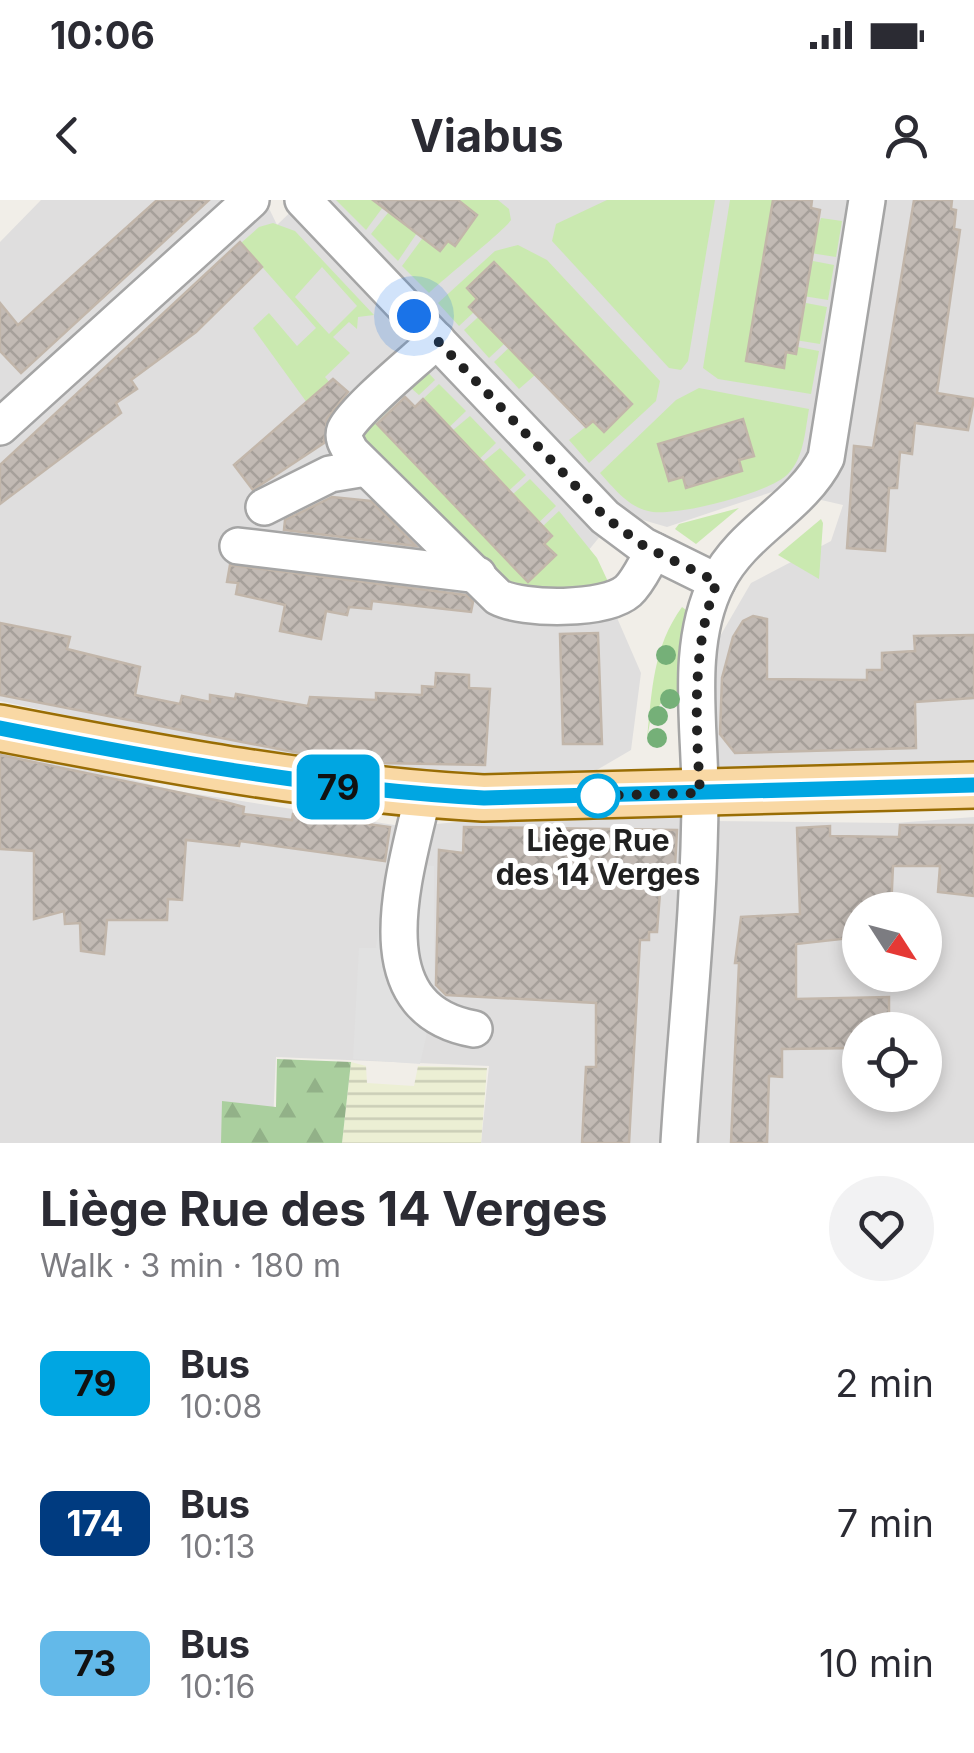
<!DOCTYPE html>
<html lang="en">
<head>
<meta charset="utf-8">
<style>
	:root { --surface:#fff; --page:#f2f2f3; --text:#2b2b33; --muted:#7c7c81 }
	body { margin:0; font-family:Inter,sans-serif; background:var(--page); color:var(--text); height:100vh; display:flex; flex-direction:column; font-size:38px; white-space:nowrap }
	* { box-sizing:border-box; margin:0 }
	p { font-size:32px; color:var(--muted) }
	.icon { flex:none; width:55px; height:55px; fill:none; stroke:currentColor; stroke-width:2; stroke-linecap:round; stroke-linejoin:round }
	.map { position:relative; height:943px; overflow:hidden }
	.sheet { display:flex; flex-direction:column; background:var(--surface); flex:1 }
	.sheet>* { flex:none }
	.badge { padding:0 20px; border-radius:15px; font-size:35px; line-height:65px }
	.needle { width:65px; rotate:126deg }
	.fabs { position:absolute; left:842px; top:692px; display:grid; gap:20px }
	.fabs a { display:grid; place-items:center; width:100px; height:100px; border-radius:50%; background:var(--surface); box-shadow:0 5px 15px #0003; font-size:50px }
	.you { position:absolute; width:50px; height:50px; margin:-25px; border:8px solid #fff; border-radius:50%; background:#1a73e8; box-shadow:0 0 0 15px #1a73e833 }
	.map>.badge { position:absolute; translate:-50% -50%; box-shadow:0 0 0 5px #fff }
	.round { display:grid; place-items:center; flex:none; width:105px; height:105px; border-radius:52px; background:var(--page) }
	.headline { display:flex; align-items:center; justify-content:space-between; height:170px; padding:0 40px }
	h1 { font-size:48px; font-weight:700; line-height:75px }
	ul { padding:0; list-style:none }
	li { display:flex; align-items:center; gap:30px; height:140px; padding:0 40px }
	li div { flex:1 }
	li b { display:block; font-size:38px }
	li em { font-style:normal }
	li .badge { min-width:110px; font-weight:700; text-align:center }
	.status { display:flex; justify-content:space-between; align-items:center; height:70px; padding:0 50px; background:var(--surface); direction:ltr }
	.status svg { height:28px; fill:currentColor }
	header { display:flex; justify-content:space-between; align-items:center; height:130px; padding:0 40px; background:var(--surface); font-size:45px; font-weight:700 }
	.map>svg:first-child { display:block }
	.residential { fill:#dfdede; fill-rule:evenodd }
	.farmland { fill:url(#farmland-rules) }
	.grass { fill:#cae9b0; fill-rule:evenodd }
	.forest { fill:url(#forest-firs) }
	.parking { fill:#e1e1e1 }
	.building { fill:url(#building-cross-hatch); stroke:#c2b6aa; stroke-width:2.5 }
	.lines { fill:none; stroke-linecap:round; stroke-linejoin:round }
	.minor-casing { stroke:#a5a5a5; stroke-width:40 }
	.major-casing { stroke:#996d04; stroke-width:50 }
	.minor { stroke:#fff; stroke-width:35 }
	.major { stroke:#f9d8a4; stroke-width:45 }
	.tree { fill:#75b078 }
	.line-casing { stroke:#fff; stroke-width:22 }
	.line { stroke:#00a6e2; stroke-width:15 }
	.walk { stroke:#212121; stroke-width:10; stroke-dasharray:0 18 }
	.stop-dot { fill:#fff; stroke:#00a6e2; stroke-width:5 }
	.labels { text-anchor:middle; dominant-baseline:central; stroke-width:10; stroke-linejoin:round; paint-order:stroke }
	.stop-label { font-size:30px; font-weight:bold; fill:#212121; stroke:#fff }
</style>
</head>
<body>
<div class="status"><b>10:06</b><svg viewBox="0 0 49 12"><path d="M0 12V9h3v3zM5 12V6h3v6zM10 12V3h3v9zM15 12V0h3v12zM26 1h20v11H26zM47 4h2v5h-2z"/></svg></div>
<header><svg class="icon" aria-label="back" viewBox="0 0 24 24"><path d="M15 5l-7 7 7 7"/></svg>Viabus<svg class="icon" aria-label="person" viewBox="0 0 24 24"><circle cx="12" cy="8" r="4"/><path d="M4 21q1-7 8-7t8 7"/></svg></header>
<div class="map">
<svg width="974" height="943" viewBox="0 0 974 943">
	<defs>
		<pattern id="farmland-rules" width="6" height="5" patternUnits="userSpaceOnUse" patternTransform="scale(2.5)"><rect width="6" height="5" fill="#ecefd4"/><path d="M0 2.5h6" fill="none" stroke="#cacdb6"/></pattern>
		<pattern id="forest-firs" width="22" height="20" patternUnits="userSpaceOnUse" patternTransform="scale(2.5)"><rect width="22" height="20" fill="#aacf9e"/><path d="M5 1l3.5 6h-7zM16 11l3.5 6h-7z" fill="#92b188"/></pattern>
		<pattern id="building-cross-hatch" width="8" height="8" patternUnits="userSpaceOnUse" patternTransform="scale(2.5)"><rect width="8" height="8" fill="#c2bab4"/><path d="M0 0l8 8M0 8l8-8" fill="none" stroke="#a6a09a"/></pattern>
	</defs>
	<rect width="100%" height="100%" fill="#f1eee8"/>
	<g class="residential">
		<polygon points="41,0 265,0 277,25 303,0 974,0 974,579 711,575 708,457 751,383 831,341 843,305 778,290 667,327 619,313 588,351 641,473 631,550 578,581 301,565 0,501 0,42"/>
		<polygon points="0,547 177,591 407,627 476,620 689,615 666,943 481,943 489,866 276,857 272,943 0,943"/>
		<path d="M974 617V943H688L710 621 896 623ZM860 710H925V775H860ZM860 830H925V895H860Z"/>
	</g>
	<polygon class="farmland" points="351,862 366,866 367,883 414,886 418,866 487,868 481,943 342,943"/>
	<g class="grass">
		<polygon points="336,0 373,0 383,7 366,30"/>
		<path d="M458 0H498L509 9 511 20C505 30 443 79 429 93L402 66 430 28 440 50 448 41 455 45 477 15Z"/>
		<polygon points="607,0 715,0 688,161 681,170 669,168 552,41 556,24"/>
		<polygon points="730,0 773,0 746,161 784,168 786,152 796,154 798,147 819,151 811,194 718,179 703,168"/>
		<polygon points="396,3 417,33 398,61 371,34"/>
		<polygon points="821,18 842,21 836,57 804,52 808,23 819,24"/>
		<path d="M273 23 295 31 374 115 358 117 357 129 349 122 333 137 350 153 325 177 344 199 318 218 253 128 269 113 297 146 316 128 241 43 259 27ZM322 67 357 106 329 134 295 97Z"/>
		<polygon points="518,45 547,60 660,181 656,201 589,263 569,240 593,221 604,231 632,204 495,62 467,88 477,99 474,112 459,126 438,103 495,51"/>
		<polygon points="813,61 834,65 828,100 797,95 801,66 811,67"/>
		<polygon points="806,103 827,107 820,144 789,139 794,109 804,111"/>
		<polygon points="487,109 505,143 489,158 464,130"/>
		<polygon points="517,140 535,175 519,189 494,162"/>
		<polygon points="424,168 435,180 419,195 411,188 376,223 527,382 555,356 545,344 552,336 543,326 559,311 597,358 611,388 518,396 365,242 361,235"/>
		<polygon points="439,184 466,211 441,235 423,199"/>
		<path d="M699 188 809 209C805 232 804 257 788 274 770 293 672 318 648 311 627 306 614 288 600 273L676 200Z"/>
		<polygon points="470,216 496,243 471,267 452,231"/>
		<polygon points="500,248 526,275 501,298 485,281 493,273 483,262"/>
		<polygon points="530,279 556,306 531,330 515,313 523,304 513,294"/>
		<polygon points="739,308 696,344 675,329 679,324"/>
		<polygon points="821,319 823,323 819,379 778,355"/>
		<path d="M682 407 686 410 679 507 673 494 665 496 650 522 647 539C652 490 653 447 682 407Z"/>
	</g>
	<polygon class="forest" points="277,859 351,862 342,943 221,943 222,901 276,907"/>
	<polygon class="parking" points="387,664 434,666 434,801 420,864 353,859 359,748 376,748"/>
	<g class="building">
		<polygon points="157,0 209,0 21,173 0,151 0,103 18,125"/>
		<polygon points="373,0 458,0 477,15 455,46 448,41 440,51"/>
		<polygon points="773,0 812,0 811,8 820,10 796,154 786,152 784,168 746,161"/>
		<polygon points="914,0 952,0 951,9 956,10 954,29 960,30 937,193 974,199 968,230 915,223 912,254 900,252 897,288 889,288 885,351 847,348 854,246 873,248"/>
		<polygon points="240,42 262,67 196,132 131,180 137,189 116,203 121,213 0,304 0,265"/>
		<polygon points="494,62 632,204 604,232 593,221 586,227 469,107 477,99 467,88"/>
		<polygon points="333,179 348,192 327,219 324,243 253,290 234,265"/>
		<polygon points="405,197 415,207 423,199 552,336 544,344 556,355 528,382 377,224"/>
		<polygon points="743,219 754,256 739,260 742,271 686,288 683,277 669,281 658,244"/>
		<polygon points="332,297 371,301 416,346 284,330 285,320"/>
		<polygon points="230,365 466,395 473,402 471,412 372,401 371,409 349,407 347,415 326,411 321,439 280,431 285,405 236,394 238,383 227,382"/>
		<polygon points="753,416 767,419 767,479 867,480 867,470 882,470 882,453 915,451 914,436 974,435 974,498 915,502 916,548 735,553 720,534 722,478 733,437 743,421"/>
		<polygon points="0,423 70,437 67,449 140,467 135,495 180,504 182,496 210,502 210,495 235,499 236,494 308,506 310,497 376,500 376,493 422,495 422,486 435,487 436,473 469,475 469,488 490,489 485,565 378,563 299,553 0,495"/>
		<polygon points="598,433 602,544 563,544 560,434"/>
		<polygon points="0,555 225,602 244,607 243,614 292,620 293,614 390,627 385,661 240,641 239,646 186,640 182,700 168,699 167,720 107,720 104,754 81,751 80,723 65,724 64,711 34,719 34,651 0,649"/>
		<polygon points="900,625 974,625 974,696 938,692 940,666 893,666 891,710 860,710 860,737 796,744 796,799 889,797 889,830 860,830 860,848 782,849 782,877 769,876 767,943 731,943 739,763 735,763 741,717 800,714 797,628 830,626 830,636 899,637"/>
		<polygon points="464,627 677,630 675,667 662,666 657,732 649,732 649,740 640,740 629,943 582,943 586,867 596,867 596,803 446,795 436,785 439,650 463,653"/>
	</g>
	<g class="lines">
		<g class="minor-casing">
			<g id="minor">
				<polyline points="303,0 605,317 644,346 717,382"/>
				<path d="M437 140C416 160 356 208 345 230 342 238 347 245 351 252L498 397C523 410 605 411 628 391 639 381 646 363 654 351"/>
				<polyline points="0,227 251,0"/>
				<polyline points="264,307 330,274 366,268"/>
				<polyline points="238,346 478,375"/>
				<path d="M423 595C405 674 360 809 474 829"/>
				<path d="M679 943C686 827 700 709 700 593 700 525 685 445 717 382 743 330 801 308 826 258L867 0"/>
			</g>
		</g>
		<g class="major-casing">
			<path id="major" d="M0 528C161 559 319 589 483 598L974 585"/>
		</g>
		<use href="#minor" class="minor"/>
		<use href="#major" class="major"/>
	</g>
	<g class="tree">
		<circle cx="666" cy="455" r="10"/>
		<circle cx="670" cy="499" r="10"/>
		<circle cx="658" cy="516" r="10"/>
		<circle cx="657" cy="538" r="10"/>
	</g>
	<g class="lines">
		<g class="line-casing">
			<path id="line" d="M0 528C161 560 320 589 484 598L974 585"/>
		</g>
		<use href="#line" class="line"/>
		<path class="walk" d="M414 116 605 317 644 346 717 382C691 448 696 522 700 593L588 596H598"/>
	</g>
	<circle class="stop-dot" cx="598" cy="596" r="20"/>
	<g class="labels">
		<g class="stop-label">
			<text x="598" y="640">Liège Rue<tspan x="598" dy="34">des 14 Verges</tspan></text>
		</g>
	</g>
</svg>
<div class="fabs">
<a><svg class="needle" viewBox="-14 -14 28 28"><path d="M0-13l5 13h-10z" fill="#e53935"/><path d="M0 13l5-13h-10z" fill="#7c7c81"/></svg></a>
<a><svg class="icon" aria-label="locate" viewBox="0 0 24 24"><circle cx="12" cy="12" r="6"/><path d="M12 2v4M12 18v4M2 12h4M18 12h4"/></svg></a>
</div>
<div class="you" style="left:414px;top:116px"></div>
<b class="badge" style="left:338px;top:587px;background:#00a6e2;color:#111">79</b>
</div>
<section class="sheet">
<div class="headline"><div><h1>Liège Rue des 14 Verges</h1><p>Walk · 3 min · 180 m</p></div><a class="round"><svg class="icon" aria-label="heart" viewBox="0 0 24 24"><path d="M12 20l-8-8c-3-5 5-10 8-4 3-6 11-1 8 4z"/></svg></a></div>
<ul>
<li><span class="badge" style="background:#00a6e2;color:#111">79</span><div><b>Bus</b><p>10:08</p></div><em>2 min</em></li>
<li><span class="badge" style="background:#003b80;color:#fff">174</span><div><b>Bus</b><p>10:13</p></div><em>7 min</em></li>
<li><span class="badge" style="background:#63b9e9;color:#111">73</span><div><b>Bus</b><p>10:16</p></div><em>10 min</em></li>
</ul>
</section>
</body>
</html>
